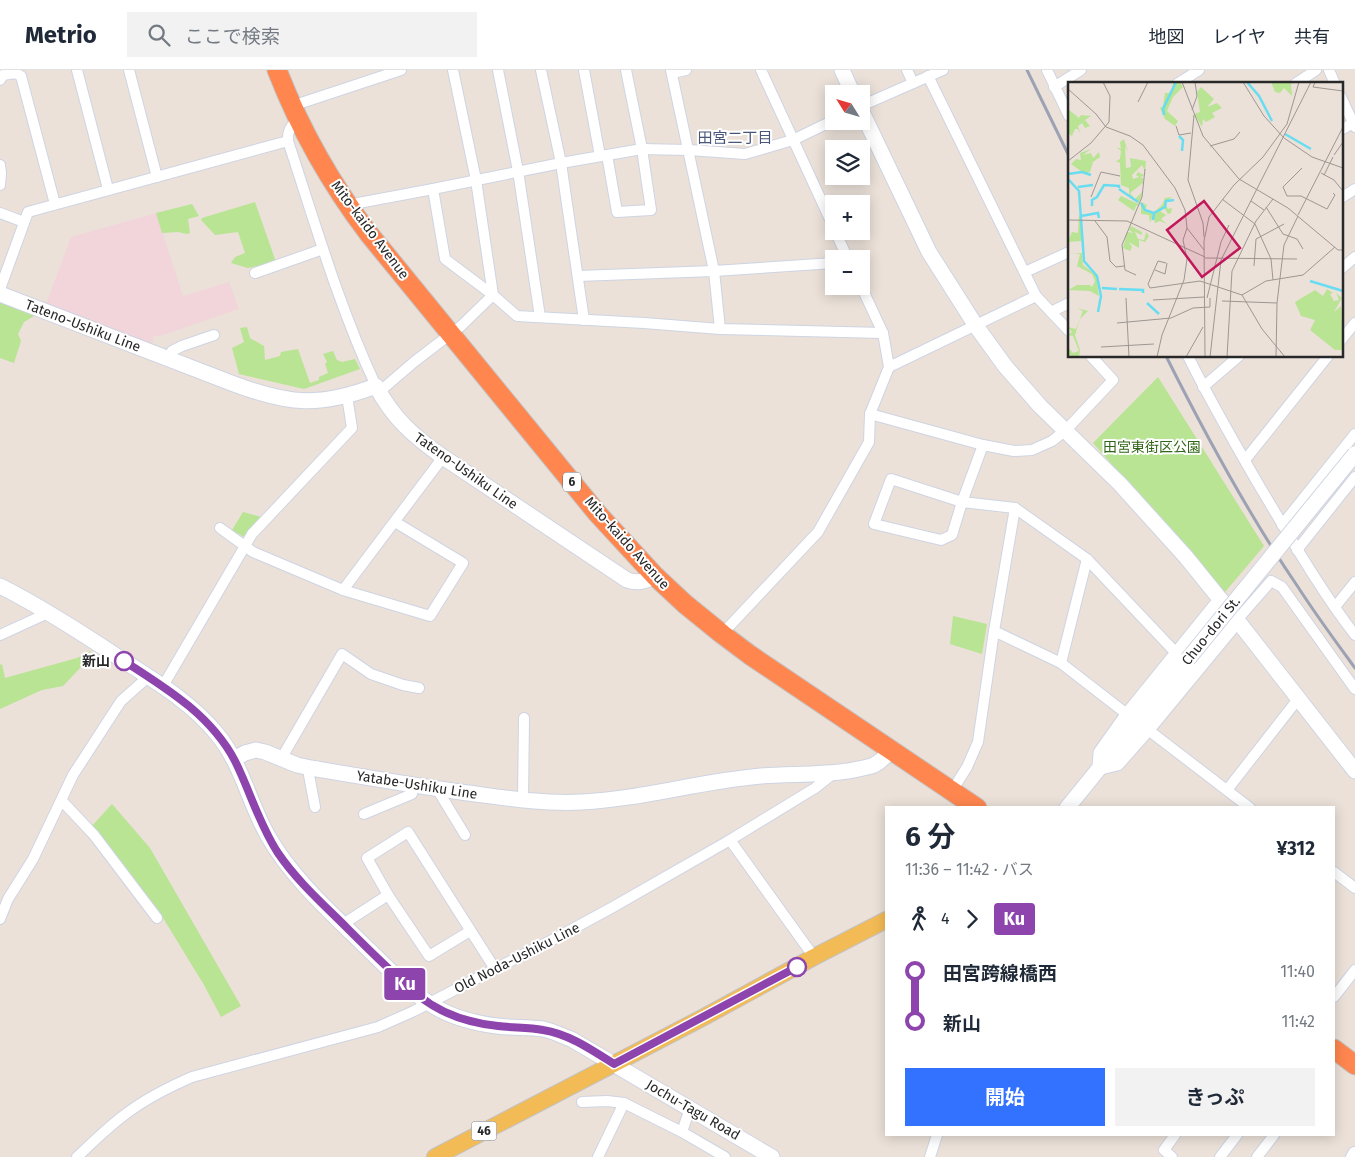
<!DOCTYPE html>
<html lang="ja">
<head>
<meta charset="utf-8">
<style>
	:root { --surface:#fff; --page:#f2f2f3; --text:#1f2937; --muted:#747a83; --line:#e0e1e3; --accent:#3372fe }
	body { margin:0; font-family:"Fira Sans","Noto Sans JP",sans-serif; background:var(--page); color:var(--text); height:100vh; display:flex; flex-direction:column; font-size:19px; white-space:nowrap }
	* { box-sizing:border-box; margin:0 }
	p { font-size:16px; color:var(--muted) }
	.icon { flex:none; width:28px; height:28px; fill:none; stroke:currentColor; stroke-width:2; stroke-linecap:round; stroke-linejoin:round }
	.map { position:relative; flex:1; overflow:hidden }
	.details { position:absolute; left:885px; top:736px; width:450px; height:330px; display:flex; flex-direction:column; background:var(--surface); border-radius:0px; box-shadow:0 2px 12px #0003 }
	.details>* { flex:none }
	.badge { padding:0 10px; border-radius:4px; font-size:18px; line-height:32px }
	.needle { width:32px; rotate:307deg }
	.buttons { position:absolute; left:825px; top:15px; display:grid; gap:10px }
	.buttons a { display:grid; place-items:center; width:45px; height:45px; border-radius:0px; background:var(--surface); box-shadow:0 2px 12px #0003; font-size:25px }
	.map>.badge { position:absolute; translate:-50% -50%; box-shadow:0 0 0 2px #fff }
	.legs { display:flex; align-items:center; gap:8px; height:55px; padding:0 20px; font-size:16px }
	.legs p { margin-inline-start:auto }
	.overview { display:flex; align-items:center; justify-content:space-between; height:85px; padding:0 20px }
	h1 { font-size:28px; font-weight:700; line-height:38px }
	.primary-button { display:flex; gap:10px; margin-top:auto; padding:10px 20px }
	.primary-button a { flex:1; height:58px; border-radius:0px; background:var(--accent); color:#fff; font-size:20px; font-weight:700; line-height:58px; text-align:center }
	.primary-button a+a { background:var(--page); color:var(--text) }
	ul { padding:0 20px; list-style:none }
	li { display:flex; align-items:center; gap:18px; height:50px; font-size:19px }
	li i { display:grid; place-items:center; width:8px; height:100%; margin:0 6px; background:currentColor }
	li i::after { content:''; width:12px; height:12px; margin:-6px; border:4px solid; border-radius:50%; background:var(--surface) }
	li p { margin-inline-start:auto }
	li:first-child i { background:linear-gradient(#0000 50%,currentColor 0) }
	li:last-child i { background:linear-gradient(currentColor 50%,#0000 0) }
	header { display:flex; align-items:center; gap:30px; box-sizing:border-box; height:70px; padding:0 25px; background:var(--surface); border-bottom:1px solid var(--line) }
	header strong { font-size:24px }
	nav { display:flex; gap:28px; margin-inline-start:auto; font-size:18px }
	.search { width:350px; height:45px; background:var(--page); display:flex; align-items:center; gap:12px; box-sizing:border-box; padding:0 18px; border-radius:0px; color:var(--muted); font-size:19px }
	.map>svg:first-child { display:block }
	.medical { fill:#f2d5da }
	.green { fill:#b8e493 }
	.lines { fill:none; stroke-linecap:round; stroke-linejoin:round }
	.street-casing { stroke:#ced4e2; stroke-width:12 }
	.secondary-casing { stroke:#ced4e2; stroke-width:17 }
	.primary-casing { stroke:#c3c3c3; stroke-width:18 }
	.highway-casing { stroke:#c3c3c3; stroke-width:21 }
	.street { stroke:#fff; stroke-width:10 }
	.secondary { stroke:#fff; stroke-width:15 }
	.primary { stroke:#f3bb55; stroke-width:16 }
	.highway { stroke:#ff864f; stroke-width:19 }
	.rail { stroke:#9ca2b3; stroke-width:3 }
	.secondary-bridge-casing { stroke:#ced4e2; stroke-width:17; stroke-linecap:butt }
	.secondary-bridge { stroke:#fff; stroke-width:15 }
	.line-1-casing { stroke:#fff; stroke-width:11 }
	.line-1 { stroke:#8e44ad; stroke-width:8 }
	.stop-1-dot { fill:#fff; stroke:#8e44ad; stroke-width:2.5 }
	.labels { text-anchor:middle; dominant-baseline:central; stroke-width:4; stroke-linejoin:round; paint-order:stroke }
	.shield { fill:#fff; stroke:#686868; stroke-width:1 }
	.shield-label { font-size:12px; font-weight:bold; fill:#282828 }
	.street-label { font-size:14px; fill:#282828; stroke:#fff }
	.park-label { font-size:14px; fill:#316517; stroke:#fff }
	.stop-label { font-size:14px; font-weight:bold; fill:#282828; stroke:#fff; text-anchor:end }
	.neighbourhood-label { font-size:15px; fill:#485679; stroke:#fff }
	.inset-river { fill:none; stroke:#68ddf1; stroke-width:2.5 }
	.inset-road { fill:none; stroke:#9d9792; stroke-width:1 }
	.view { fill:#c2185b; fill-opacity:0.15; stroke:#c2185b; stroke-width:2.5 }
	.inset-edge { fill:none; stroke:#282828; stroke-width:2.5 }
</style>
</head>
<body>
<header>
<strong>Metrio</strong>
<div class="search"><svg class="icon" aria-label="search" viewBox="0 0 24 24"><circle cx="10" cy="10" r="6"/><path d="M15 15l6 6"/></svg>ここで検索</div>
<nav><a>地図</a><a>レイヤ</a><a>共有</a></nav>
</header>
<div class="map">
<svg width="1355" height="1087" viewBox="0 0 1355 1087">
	<rect width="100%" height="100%" fill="#ebe1d9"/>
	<polygon class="medical" points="156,143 183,226 229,212 239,239 160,266 154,266 152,274 46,234 71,167"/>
	<g class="green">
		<polygon points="255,132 276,192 248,198 231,193 235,187 245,183 238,162 215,165 201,150 202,148"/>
		<polygon points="192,134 199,146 188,149 190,163 187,164 178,162 162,163 156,143"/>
		<polygon points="0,228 36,241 34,246 24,252 18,264 21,271 14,293 0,288"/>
		<polygon points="247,257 250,268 264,276 265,290 280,286 281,282 298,279 310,313 319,310 319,307 328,303 325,294 327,292 323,284 333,281 337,290 342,292 355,289 360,299 304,319 239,304 232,278 244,272 240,258"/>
		<polygon points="1158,307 1264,476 1225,522 1093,373"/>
		<polygon points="243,442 261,447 244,467 232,460"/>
		<polygon points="953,546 987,554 982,584 950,574"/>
		<polygon points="91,581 81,597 63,616 42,620 0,639 0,595 2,594 5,608 77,588"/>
		<polygon points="112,734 150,778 241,936 221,947 204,915 157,838 91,757"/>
	</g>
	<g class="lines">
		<g class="street-casing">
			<g id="street">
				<polyline points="77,0 108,119"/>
				<polyline points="129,0 157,107"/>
				<polyline points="453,0 476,110 493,225 517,246 644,253 720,259 883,263"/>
				<polyline points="498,0 518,101 540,247"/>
				<polyline points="541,0 561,93 584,250"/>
				<polyline points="584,0 600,86"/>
				<polyline points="671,0 714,201 720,259"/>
				<polyline points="761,0 834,158"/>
				<polyline points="907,0 913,13"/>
				<polyline points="1047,0 1069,46"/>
				<polyline points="1329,0 1335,14"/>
				<polyline points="672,3 686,0"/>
				<polyline points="928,6 1036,226 1069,261"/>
				<polyline points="0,10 3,5 15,3 21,6 55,134"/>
				<polyline points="1177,14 1199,0"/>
				<polyline points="1295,14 1316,0"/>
				<polyline points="1054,17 1081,0"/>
				<polyline points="1341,27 1355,57"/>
				<polyline points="292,36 401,0"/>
				<polyline points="861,36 943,0"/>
				<path d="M298 49C291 56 287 61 288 71 315 153 339 237 376 316"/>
				<polyline points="1341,60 1353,53"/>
				<polyline points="607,85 617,142 651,140 642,79 626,0"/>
				<polyline points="0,95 1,103 0,115"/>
				<polyline points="1341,128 1355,119"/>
				<polyline points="348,135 433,119 561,93 642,79 689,80 745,84 793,70 834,50"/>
				<polyline points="0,143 24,152"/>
				<polyline points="835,161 848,189"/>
				<polyline points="1341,199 1355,187"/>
				<polyline points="1025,202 1069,182"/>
				<polyline points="255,203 323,179"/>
				<polyline points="578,206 714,201 834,193"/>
				<polyline points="861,216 883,263 889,297 870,344 983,375 1014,381 1032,380 1052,371 1066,360 1113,310 1091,286"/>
				<polyline points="0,219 28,142 288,71"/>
				<polyline points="1051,242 1069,233"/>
				<polyline points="1341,270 1355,253"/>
				<path d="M1188 286C1210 331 1235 374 1260 417 1290 467 1319 518 1355 565"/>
				<polyline points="168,289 172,281 182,276 214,265"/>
				<polyline points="889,297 1036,226"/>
				<polyline points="1203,317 1239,286"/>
				<polyline points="379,322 414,292 461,256 493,225 445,189 433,119"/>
				<polyline points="983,375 962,432 952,465 941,470 874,454 891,409 962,432 1015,438 994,561 1061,593 1128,645"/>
				<polyline points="1245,390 1328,286"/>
				<polyline points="1015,438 1087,489 1177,584"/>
				<polyline points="1282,455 1355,364"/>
				<polyline points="220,458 253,482 343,520 430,546 463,493 395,452"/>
				<polyline points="1297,480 1355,407"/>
				<polyline points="343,520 443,387"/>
				<polyline points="1335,537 1355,512"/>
				<polyline points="1237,550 1271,511 1282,517 1355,619"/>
				<polyline points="722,564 818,462 869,372 870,344"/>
				<polyline points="0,565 48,543"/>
				<polyline points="1061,593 1087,489"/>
				<polyline points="163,616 252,464 352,358 347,326"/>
				<polyline points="1147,659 1250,738"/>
				<polyline points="281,689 342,584 371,604 403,615 419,618"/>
				<polyline points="311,698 309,705 315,737"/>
				<polyline points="437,719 465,765"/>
				<polyline points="1227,720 1298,629"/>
				<polyline points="952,721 967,697 978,672 994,561"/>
				<polyline points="523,730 524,648"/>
				<polyline points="62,731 94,765 157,848"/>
				<polyline points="364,744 412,724 414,715"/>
				<polyline points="730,770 814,887"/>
				<polyline points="1334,802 1355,818"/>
				<polyline points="0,849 8,829 33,789 73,705 121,631 148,607"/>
				<polyline points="343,854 388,825"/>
				<polyline points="470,861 429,886 388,825 367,788 408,762 495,899"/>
				<polyline points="1334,927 1355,900"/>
				<polyline points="582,1032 607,1031 624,1033 682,1062 725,1087"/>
				<polyline points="682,1062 690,1038"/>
				<path d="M77 1087C93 1072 109 1056 127 1043 147 1028 169 1017 192 1007L378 957 414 941 495 899 556 868 613 837 730 770 815 718 834 703"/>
				<polyline points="598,1087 624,1033"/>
				<polyline points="930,1087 937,1065"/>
				<polyline points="1172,1087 1164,1080 1175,1065"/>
				<polyline points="1220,1087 1237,1065"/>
				<polyline points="1257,1087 1274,1065"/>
				<polyline points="1351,1087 1354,1082"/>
			</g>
		</g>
		<g class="secondary-casing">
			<g id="secondary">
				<polyline points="842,0 853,24"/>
				<polyline points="861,40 929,182 976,256 1005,296 1040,336 1120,414 1186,487 1237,550 1355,701"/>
				<path d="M0 224 234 314C290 335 320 337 376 316 393 348 413 366 443 387L627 510C638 514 645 511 655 506"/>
				<path d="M0 516C42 537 82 563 121 589 155 611 191 632 217 664 242 694 249 733 268 766 293 810 333 844 369 880 388 898 407 919 429 933 449 947 473 953 497 956 512 958 527 957 543 959 553 961 562 966 571 969L772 1087"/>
				<path d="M234 689 245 683 256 680 265 682 297 695 311 698C364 707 416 716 468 723 506 728 543 734 582 732 642 729 701 711 761 706 790 704 820 705 848 701 857 699 866 698 874 695 882 691 886 686 891 680"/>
				<polyline points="1100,697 1101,683 1128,645 1221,530"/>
				<polyline points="1100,697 1117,693 1147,659 1237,550"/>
				<polyline points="1067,738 1188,589"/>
			</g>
		</g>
		<g class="primary-casing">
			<polyline id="primary" points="435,1087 704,947 814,887 886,850"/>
		</g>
		<g class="highway-casing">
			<g id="highway">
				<path d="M277 0C300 59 331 114 369 164L597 443 655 506 685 534 722 564 750 585 977 738"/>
				<polyline points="1334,979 1355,995"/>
			</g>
		</g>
		<use href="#street" class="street"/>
		<use href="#secondary" class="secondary"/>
		<use href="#primary" class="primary"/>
		<use href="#highway" class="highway"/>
		<g class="rail">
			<polyline points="1027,0 1069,86"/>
			<path d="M1166 286C1206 366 1248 444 1298 517 1316 545 1336 572 1355 598"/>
		</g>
		<g class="secondary-bridge-casing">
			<polyline id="secondary-bridge" points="1188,589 1355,384"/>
		</g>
		<use href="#secondary-bridge" class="secondary-bridge"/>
	</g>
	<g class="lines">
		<g class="line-1-casing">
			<path id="line-1" d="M124 591C166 618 211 645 235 691 250 721 259 754 278 783 297 811 323 834 347 858 370 881 393 904 418 925 441 944 469 953 498 956 513 958 528 957 543 960 569 964 592 980 614 994L797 897"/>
		</g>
		<use href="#line-1" class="line-1"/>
	</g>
	<g class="stop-1-dot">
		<circle cx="124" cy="591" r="9"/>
		<circle cx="797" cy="897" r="9"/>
	</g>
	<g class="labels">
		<g class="shield">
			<rect x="563" y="402.5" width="18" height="19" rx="4"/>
			<rect x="471.5" y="1051.5" width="25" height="19" rx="4"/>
		</g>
		<g class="shield-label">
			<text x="572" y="412">6</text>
			<text x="484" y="1061">46</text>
		</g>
		<g class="street-label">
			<text transform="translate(370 160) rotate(53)">Mito-kaido Avenue</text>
			<text transform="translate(83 256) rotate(21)">Tateno-Ushiku Line</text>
			<text transform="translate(466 401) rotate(35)">Tateno-Ushiku Line</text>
			<text transform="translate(627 473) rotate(48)">Mito-kaido Avenue</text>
			<text transform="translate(1211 561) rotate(-51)">Chuo-dori St.</text>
			<text transform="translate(417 715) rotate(9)">Yatabe-Ushiku Line</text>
			<text transform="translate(517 888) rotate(-27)">Old Noda-Ushiku Line</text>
			<text transform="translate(693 1040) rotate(30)">Jochu-Tagu Road</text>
		</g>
		<g class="park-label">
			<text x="1152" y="377">田宮東街区公園</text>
		</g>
		<g class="stop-label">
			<text x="110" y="591">新山</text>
		</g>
		<g class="neighbourhood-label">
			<text x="735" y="68">田宮二丁目</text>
		</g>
	</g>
	<g transform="translate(1068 12)">
		<rect width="275" height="275" fill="#ebe1d9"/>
		<path d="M112 0 115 5 105 15 99 29 110 39 107 44 97 37 92 26 95 24 97 11H103L105 1ZM203 0H227L223 2 224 14 216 6 212 11 207 10ZM133 5 146 17 139 25 149 21 154 26 144 31 147 35 138 40 135 37 134 45 126 32 132 30 129 10ZM0 27 11 36 13 33 23 34 17 38 22 44 17 46 14 41 10 44 13 53 10 47H7L4 54 0 51ZM56 57 60 70 57 64 58 86 63 85 62 76 78 79 77 89 74 83 64 93 65 97 71 95 68 93 70 90 76 93 72 96H75V101L62 111 67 117 74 110 73 115 70 123 68 124 66 129 50 118 53 114 70 122V119L61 115V106L53 103 52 81 48 79 52 77 53 69 48 65 53 67 52 60ZM23 67 15 73 23 71 25 76 31 70 32 75 25 80 22 90 17 92 3 82 8 77 13 78 12 71ZM104 115 97 122 100 127 104 126 103 131 100 132 96 126 92 129 98 133 93 137 99 142 92 139 87 141 85 132 83 139 82 140 81 133 73 132V120L79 123 77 128 85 131 94 123 97 116ZM11 131 15 151V164L13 159 0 160 4 150 10 151ZM63 144 74 150V153L67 150 70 157 76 158 78 150 81 154 77 160 71 158V166L61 160 64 165 62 169 55 166 59 150 66 151 61 148ZM14 171 15 183 28 193 31 214 22 209 0 208 9 203H22L24 205 27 199 24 192 9 184 12 172H4ZM259 207 265 211 262 212 266 219 271 218 268 211 274 216 266 230 273 224 275 268H267L242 248 247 238 233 234 227 220 247 208 255 214ZM9 226 20 229 12 237 7 253 12 268 11 275H7L0 273V265L5 271 11 269 5 254 0 253 4 250 0 245 8 247 15 229Z" fill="#b8e493"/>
		<path class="inset-river" d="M179 0 191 14 204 39M96 33 95 27 108 0M217 52 243 67M111 54 115 58 114 69M0 92 14 90 23 93M0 97 11 109 16 179 29 194 33 214 30 230M10 105 25 103M51 107 70 120M73 121 77 128 86 131 85 138M24 124V118L29 115 36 103 51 104V106M86 131 97 125 98 119 106 118M13 134 30 131 31 136M242 199 275 209M34 206 49 207M51 207 75 208V211M79 221 91 232"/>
		<path class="inset-road" d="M114 0 135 54 171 97 220 126 270 168H275M175 0 196 34 216 56 244 75 275 86M247 0 245 5 275 9M0 7 28 32 38 45 62 54 75 63 107 106 117 128 119 146 136 168M70 20 80 0M124 28 129 14 127 0M126 33 120 98 135 141 136 155M108 44 111 53 123 51M142 64 166 57 172 50M266 73 275 60M0 79 23 61 41 40 42 14 35 0M234 86 215 105 219 114H233L259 127 267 113 265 111M253 91 266 98 275 109M256 93 265 75M23 115 33 90 52 94M154 117 187 142 203 177 205 198M183 119 196 128M198 125 215 152 229 157 235 167M230 133 275 45M0 138 59 139 137 175M27 139 39 155 42 179 48 185 56 184M137 176 229 177M98 181 90 179 80 202 82 206 132 199 174 213 198 199 235 193 267 165M186 184 188 157 216 142M87 188 97 192 99 181M68 193 57 188 54 163 74 115 77 87M174 213 194 247 217 275M58 216 61 275M139 216 153 160 161 143M85 218 136 215M154 219 209 221 216 163 230 134M49 241 103 236 125 226 142 225V216M33 265 86 262M89 275 94 253 116 198 119 177 115 158 119 146M118 275 135 245M137 275 136 159 141 135 166 103 195 75 219 42 231 0M142 275 153 178 243 0M159 275 164 189 188 139 205 117M208 275 209 221"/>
		<path class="view" d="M136 119 172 166 134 195 99 148Z"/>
		<rect width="275" height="275" class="inset-edge"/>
	</g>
</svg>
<div class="buttons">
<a><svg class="needle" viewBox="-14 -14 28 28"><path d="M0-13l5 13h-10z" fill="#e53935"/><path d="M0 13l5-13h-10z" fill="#747a83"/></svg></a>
<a><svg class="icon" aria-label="layers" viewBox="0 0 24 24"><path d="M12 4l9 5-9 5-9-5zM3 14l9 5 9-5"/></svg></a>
<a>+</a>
<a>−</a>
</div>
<b class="badge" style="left:405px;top:914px;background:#8e44ad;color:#fff">Ku</b>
<section class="details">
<div class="overview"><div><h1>6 分</h1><p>11:36 – 11:42 · バス</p></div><b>¥312</b></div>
<div class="legs"><svg class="icon" aria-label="walk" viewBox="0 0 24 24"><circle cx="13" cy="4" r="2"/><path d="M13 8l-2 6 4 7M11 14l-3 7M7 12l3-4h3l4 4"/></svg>4<svg class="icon" aria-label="forward" viewBox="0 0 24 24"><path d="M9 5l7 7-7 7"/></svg><b class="badge" style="background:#8e44ad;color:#fff">Ku</b></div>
<ul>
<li><i style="color:#8e44ad"></i><b>田宮跨線橋西</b><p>11:40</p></li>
<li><i style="color:#8e44ad"></i><b>新山</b><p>11:42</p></li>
</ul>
<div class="primary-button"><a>開始</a><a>きっぷ</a></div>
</section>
</div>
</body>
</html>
